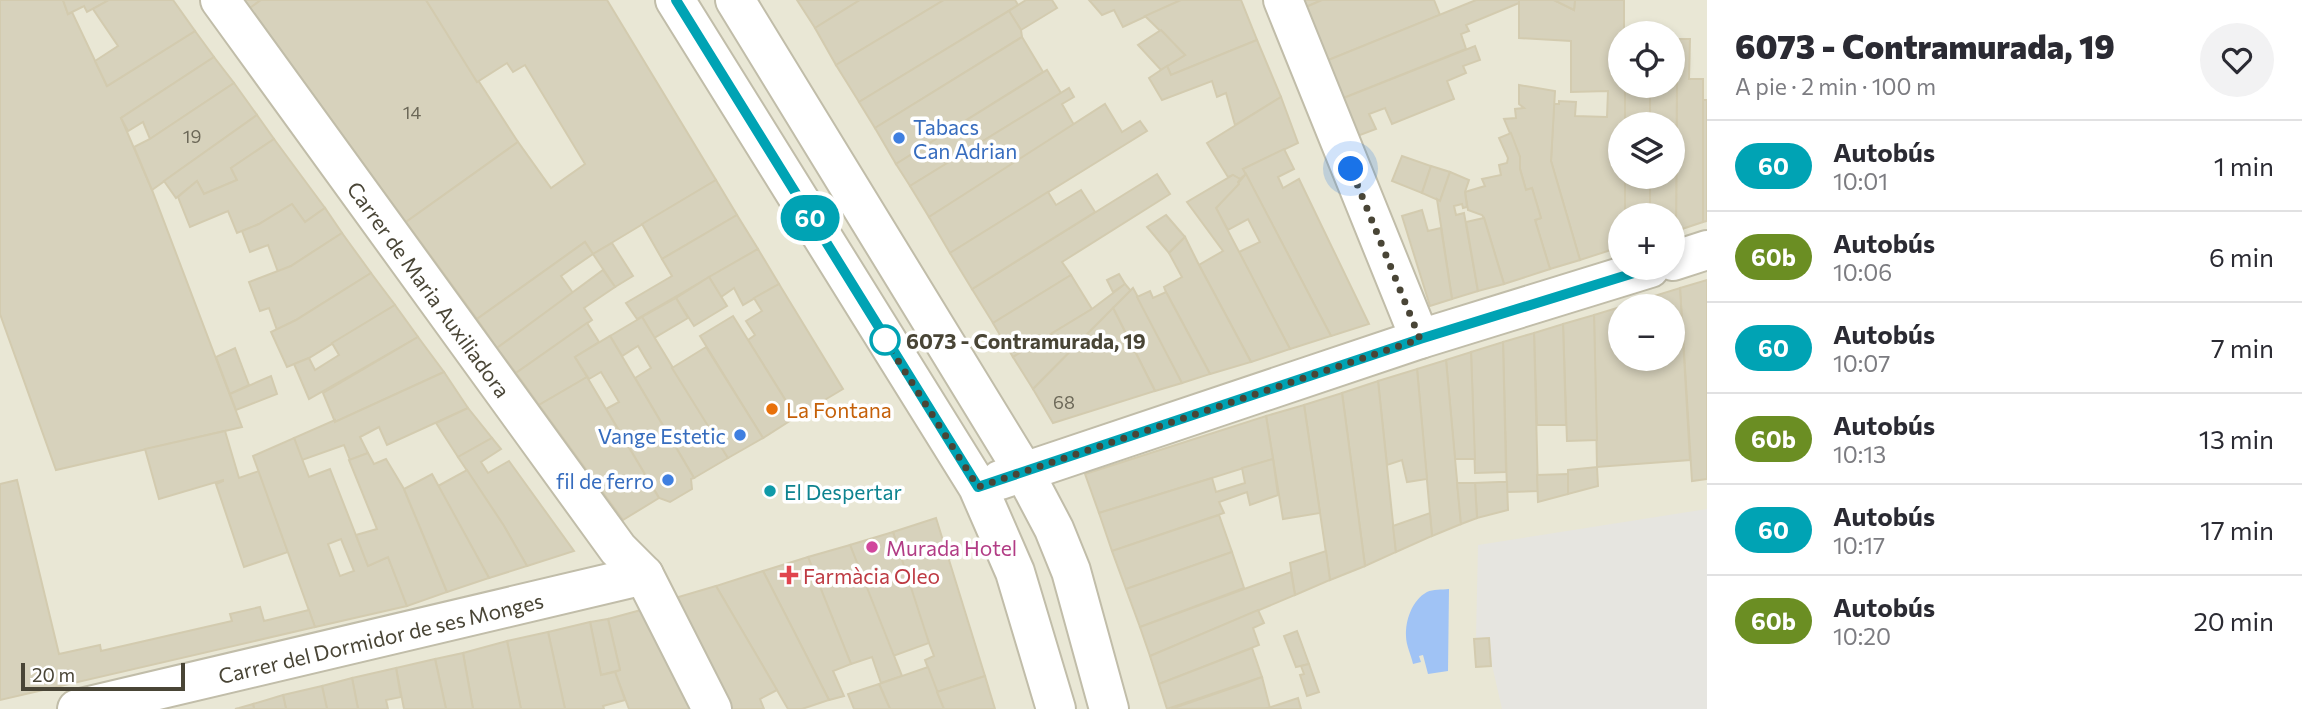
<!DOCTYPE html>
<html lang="es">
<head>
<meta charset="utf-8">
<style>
	:root { --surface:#fff; --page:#f2f2f3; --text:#2b2b33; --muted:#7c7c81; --line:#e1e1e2 }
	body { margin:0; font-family:Commissioner,sans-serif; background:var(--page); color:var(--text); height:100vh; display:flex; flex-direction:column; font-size:26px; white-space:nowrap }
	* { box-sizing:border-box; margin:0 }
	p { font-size:23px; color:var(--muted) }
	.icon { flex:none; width:38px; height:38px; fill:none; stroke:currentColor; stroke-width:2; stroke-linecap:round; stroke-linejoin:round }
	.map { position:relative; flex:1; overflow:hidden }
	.side { display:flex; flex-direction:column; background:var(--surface); width:595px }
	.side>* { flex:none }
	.badge { padding:0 14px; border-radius:23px; font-size:24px; line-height:46px }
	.buttons { position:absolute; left:1608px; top:21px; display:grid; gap:14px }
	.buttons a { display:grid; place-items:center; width:77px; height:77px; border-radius:50%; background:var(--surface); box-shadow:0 4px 10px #0003; font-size:35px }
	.scale { position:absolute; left:21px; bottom:18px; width:164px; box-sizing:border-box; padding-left:7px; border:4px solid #494536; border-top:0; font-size:19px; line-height:24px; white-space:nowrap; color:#494536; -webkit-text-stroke:5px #fff; paint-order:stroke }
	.you { position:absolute; width:35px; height:35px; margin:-18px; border:5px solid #fff; border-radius:50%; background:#1a73e8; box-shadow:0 0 0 10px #1a73e833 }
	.map>.badge { position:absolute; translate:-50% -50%; box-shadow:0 0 0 4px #fff }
	.round { display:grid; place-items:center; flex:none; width:74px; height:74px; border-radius:37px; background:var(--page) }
	.head { display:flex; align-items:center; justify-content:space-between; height:119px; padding:0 28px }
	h1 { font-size:33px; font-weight:800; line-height:52px }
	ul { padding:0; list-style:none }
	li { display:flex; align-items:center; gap:21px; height:91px; padding:0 28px; border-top:2px solid var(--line) }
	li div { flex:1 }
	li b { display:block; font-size:26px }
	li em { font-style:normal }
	li .badge { min-width:77px; font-weight:700; text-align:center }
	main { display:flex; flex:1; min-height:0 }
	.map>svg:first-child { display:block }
	.residential { fill:#e9e7d5; fill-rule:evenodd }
	.parking { fill:#e6e5e0 }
	.water { fill:#a0c3f5 }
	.building { fill:#d7d2bc; stroke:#d3cbaf; stroke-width:2; fill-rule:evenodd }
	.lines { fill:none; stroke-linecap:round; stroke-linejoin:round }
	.minor-casing { stroke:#c1bda9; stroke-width:42 }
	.tertiary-casing { stroke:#c1bda9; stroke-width:42 }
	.minor { stroke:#fff; stroke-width:38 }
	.tertiary { stroke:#fff; stroke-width:38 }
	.line-casing { stroke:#fff; stroke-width:16 }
	.line { stroke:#00a3b4; stroke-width:10 }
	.walk { stroke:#494536; stroke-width:7; stroke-dasharray:0 12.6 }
	.shop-dot { fill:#3f7fe0; stroke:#fff; stroke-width:2.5 }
	.stop-dot { fill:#fff; stroke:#00a3b4; stroke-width:3.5 }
	.food-dot { fill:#e8710a; stroke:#fff; stroke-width:2.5 }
	.culture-dot { fill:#0f9aa8; stroke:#fff; stroke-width:2.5 }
	.hotel-dot { fill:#d1479c; stroke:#fff; stroke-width:2.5 }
	.health-dot { fill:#e0444e; stroke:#fff; stroke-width:2.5 }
	.labels { text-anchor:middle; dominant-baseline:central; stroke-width:7; stroke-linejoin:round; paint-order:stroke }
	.number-label { font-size:18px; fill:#6c6858 }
	.shop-label { font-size:21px; fill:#366cbe; stroke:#fff; text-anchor:end }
	.street-label { font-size:21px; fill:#494536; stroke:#fff }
	.stop-label { font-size:21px; font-weight:bold; fill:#494536; stroke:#fff; text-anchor:start }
	.food-label { font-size:21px; fill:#c56008; stroke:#fff; text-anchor:start }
	.culture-label { font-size:21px; fill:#0d838f; stroke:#fff; text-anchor:start }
	.hotel-label { font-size:21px; fill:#b23c85; stroke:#fff; text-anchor:start }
	.health-label { font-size:21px; fill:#be3a42; stroke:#fff; text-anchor:start }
</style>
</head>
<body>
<main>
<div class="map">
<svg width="1707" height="709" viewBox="0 0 1707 709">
	<rect width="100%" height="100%" fill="#f5f3e8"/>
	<path class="residential" d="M0 0H1707V709H0ZM1620 33H1673V86H1620ZM1620 124H1673V177H1620ZM1620 215H1673V268H1620ZM1620 306H1673V359H1620Z"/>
	<polygon class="parking" points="1707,509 1707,709 1502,709 1492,665 1490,637 1476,638 1478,545"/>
	<path class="water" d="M1449 589 1448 671 1428 674 1423 655 1419 656 1421 662 1413 664C1411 655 1406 645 1406 636 1405 621 1412 600 1427 592 1433 589 1442 590 1449 589Z"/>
	<g class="building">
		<polygon points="0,0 63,0 68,14 72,12 107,86 195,31 214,57 121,118 152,190 242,427 56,470 0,314"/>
		<polygon points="63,0 109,0 87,12 84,6 68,14"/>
		<polygon points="109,0 173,0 195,31 107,86 95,61 118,46 93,9"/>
		<polygon points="244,0 261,0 250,8"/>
		<polygon points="261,0 426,0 518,142 406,222 250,8"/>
		<polygon points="426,0 607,0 716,180 593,254 585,242 477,319 406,222 518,142 551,188 585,164 525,65 513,72 507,63 477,82"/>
		<polygon points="797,0 860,0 815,28"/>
		<polygon points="860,0 944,0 836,65 815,28"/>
		<polygon points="944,0 1015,0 1018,5 859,102 836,65"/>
		<polygon points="1026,0 1052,0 1057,8 1021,30 1009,11"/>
		<polygon points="1089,0 1181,0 1123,27 1114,10 1102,15"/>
		<polygon points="1181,0 1241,0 1257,40 1171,75 1167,66 1185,55 1145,16"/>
		<polygon points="1295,0 1322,0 1299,10"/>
		<polygon points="1322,0 1434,0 1440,15 1321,63 1299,10"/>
		<polygon points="1476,0 1519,0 1519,3 1466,25 1469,31 1461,34 1466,49 1336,101 1321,63"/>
		<polygon points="1519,0 1554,0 1574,10 1575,0 1624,0 1624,33 1620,33 1620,86 1625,86 1625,124 1620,124 1620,177 1625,177 1625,215 1620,215 1620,247 1580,260 1551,161 1554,104 1559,104 1559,101 1576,102 1575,116 1607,117 1608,91 1571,92 1571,41 1519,38"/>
		<polygon points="1554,0 1575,0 1574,10"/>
		<polygon points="1009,11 1021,30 1022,37 875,128 859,102"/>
		<polygon points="1161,30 1185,55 1161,70 1138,45"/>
		<polygon points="1022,37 1043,72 896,164 875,128"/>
		<polygon points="1677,39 1690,39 1689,79 1703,79 1703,222 1676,231"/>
		<polygon points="1257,40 1281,97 1235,125 1226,93 1217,97 1212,81 1162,100 1149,78 1167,66 1171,75"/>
		<polygon points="1475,46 1480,60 1463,66 1466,73 1447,81 1454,99 1392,124 1385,108 1369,114 1376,129 1352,138 1336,101"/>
		<polygon points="214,57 234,83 150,139 143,122 128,131 121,118"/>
		<polygon points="1047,70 1061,93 910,186 896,164"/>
		<polygon points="1673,73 1677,73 1676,231 1673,232 1673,215 1650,215 1650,177 1673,177 1673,124 1650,124 1650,86 1673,86"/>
		<polygon points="234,83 257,115 152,190 134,147 150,139"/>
		<polygon points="1519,85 1555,91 1551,161 1580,260 1550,269 1535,220 1541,218 1532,188 1526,190 1520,169 1520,157 1504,119 1516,118 1515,109 1524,108 1519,104"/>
		<rect x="1625" y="86" width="25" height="38"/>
		<polygon points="1069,88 1074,97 1062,104 1074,125 929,217 910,186"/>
		<polygon points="1281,97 1298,143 1243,169 1246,174 1240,179 1233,175 1228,177 1207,143"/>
		<polygon points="1703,100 1707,100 1707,221 1703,222"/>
		<polygon points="1105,104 1122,132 1140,121 1147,131 950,253 929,217"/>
		<polygon points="257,115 274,139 231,168 237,180 204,194 197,181 176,198 164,181"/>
		<polygon points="1511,133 1520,157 1520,169 1526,190 1532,188 1541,218 1535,220 1550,269 1504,284 1484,218 1482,215 1468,210 1465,192 1485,186 1482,179 1501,175 1499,165 1507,163 1508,158 1499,138"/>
		<polygon points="274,139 325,208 305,222 292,204 259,224 237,233 228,211 190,227 178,197 197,181 204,194 237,180 231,168"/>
		<polygon points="1284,149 1294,169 1278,177 1283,188 1299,179 1369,324 1331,336 1243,169"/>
		<polygon points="1402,156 1431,166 1422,193 1392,181"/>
		<polygon points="1431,166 1450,172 1440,201 1422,193"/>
		<polygon points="1450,172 1469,180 1465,192 1467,207 1463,208 1462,204 1454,206 1456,215 1464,213 1478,291 1452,299 1437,199 1440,201"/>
		<polygon points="1157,174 1170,194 1062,262 1071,275 993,323 972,289"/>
		<polygon points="1246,174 1313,302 1331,336 1290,349 1268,308 1239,252 1260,242 1248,219 1228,230 1216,208"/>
		<polygon points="1233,175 1240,179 1238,182 1239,184 1216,208 1290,349 1251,362 1199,265 1223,251 1187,202"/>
		<rect x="1625" y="177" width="25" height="38"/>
		<polygon points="716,180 737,215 662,259 642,224"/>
		<polygon points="1081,190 1095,212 972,289 950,253 1048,192 1056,205"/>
		<polygon points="292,204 305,222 325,208 342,233 291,266 278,272 268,245 250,252 242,231 259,224"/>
		<polygon points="1422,210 1428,231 1441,228 1452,299 1430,306 1402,216"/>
		<polygon points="737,215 758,249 637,319 626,303 672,276 662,259"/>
		<polygon points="1166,215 1185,237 1169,253 1147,227"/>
		<polygon points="1484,218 1504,284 1478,291 1466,222"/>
		<polygon points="342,233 371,273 296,320 277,330 269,308 260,311 249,282 291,266"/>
		<polygon points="1185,237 1199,265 1251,362 1210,374 1166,292 1164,287 1182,277 1169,253"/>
		<polygon points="585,242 593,254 561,276 573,293 497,348 477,319"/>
		<polygon points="612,243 633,276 615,287 593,254"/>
		<polygon points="758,249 779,284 743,305 734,288 721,297 709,277"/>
		<polygon points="603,270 615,287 584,308 592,320 516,373 497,348"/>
		<polygon points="371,273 395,305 309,358 287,367 271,332 296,320"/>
		<polygon points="1119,274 1125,284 1113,292 1107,280"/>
		<polygon points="1071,275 1092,309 1013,357 993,323"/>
		<polygon points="709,277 727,306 694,326 676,298"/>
		<polygon points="1707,280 1707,479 1692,481 1680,288"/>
		<polygon points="779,284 843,389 796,417 748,340 755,335 746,321 762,311 754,298"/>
		<polygon points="1125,284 1131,291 1033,389 1013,357 1092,309"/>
		<polygon points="1133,288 1169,354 1182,383 1155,391 1113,308"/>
		<polygon points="1680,288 1690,460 1597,467 1594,315 1620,307 1620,359 1673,359 1673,306 1622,306"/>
		<polygon points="1150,291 1153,298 1166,292 1210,374 1182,383 1137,297"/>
		<polygon points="676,298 688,318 654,338 642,317"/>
		<polygon points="395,305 418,337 309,399 294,364 309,358 315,370 339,355 332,343"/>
		<polygon points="1113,308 1155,391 1053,423 1033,389"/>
		<polygon points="1594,315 1597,440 1567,441 1563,324"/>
		<polygon points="733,316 796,417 763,438 700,336"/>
		<polygon points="642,317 728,458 694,478 635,378 651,368 638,346 622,356 610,336"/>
		<polygon points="587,323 599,342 575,357 587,377 539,405 516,373"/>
		<polygon points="1563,324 1566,425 1537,425 1534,333"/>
		<polygon points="1534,333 1538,491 1507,492 1503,342"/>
		<polygon points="610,336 694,478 691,479 692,489 670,502 659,498 606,409 619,402 601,372 589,379 575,357"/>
		<polygon points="418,337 444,372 335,422 323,393"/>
		<polygon points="1503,342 1506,472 1475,473 1471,352"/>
		<polygon points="706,347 763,438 728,458 672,368"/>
		<polygon points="235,348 249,385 230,394 216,357"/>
		<polygon points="1471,352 1475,459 1455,459 1446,360"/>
		<polygon points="1446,360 1461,524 1432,536 1417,369"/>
		<polygon points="1417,369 1427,479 1407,482 1402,460 1387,465 1378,381"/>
		<polygon points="444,372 468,408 387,445 379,427 360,437 368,453 350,460 344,445 302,460 294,438 335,420 335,422"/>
		<polygon points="271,376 277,394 236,410 230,394"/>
		<polygon points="587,377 659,498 623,520 539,405"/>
		<polygon points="1378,381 1396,552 1365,566 1342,393"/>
		<polygon points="1342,393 1365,566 1330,580 1304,405"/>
		<polygon points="1304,405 1320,513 1283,519 1266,416"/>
		<polygon points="468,408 492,438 458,457 436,423"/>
		<polygon points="1266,416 1273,459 1099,513 1085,474"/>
		<polygon points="225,431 239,478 259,471 288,552 244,567 216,484 223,481 223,480 159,499 145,449"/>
		<path d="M294 438 309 477 330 469 368 566 388 557 407 606 315 627 253 456ZM341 539 354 571 340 576 328 544Z"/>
		<polygon points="492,438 501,449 481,462 488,473 509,461 574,551 527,566 504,526 458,457"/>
		<polygon points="368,453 374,464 386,459 404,489 447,592 407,606 388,557 368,566 356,535 377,529 349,460"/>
		<polygon points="1273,459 1278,495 1250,505 1247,492 1219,502 1224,513 1112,551 1099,513 1212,478 1216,492 1245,483 1242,468"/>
		<polygon points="1597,467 1598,486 1568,494 1568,470"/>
		<polygon points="467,470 504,526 527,566 489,578 438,486"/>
		<polygon points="432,474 489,578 447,592 404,489"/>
		<polygon points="1568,474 1568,494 1538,502 1537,475"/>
		<polygon points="17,480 59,654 100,645 101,651 232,621 230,614 260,607 264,621 309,610 315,627 0,700 0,484"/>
		<polygon points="1499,482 1507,482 1508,510 1477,518 1475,483"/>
		<polygon points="1457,483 1475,483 1477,518 1461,524"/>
		<polygon points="1430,513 1432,536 1396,552 1393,526"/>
		<polygon points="1219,515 1232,552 1126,589 1112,551"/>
		<polygon points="936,518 985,676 937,692 925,660 934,656 920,620 893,532"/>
		<polygon points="893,532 929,643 893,656 850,545"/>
		<polygon points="850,545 902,676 881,683 872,657 851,664 808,557"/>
		<polygon points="1326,551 1330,580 1295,595 1290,563"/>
		<polygon points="1232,552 1244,588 1140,627 1126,589"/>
		<polygon points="808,557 851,664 833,671 844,696 829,700 763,571"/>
		<polygon points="763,571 801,645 829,700 802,709 788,709 716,586"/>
		<polygon points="1291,572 1295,595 1150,656 1140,627"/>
		<polygon points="716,586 777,690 760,699 764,709 730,709 668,600"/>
		<polygon points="641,610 691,709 629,709 615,672 620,670 608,619"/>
		<polygon points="1258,610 1264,623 1253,628 1259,645 1159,684 1150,656"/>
		<polygon points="608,619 620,670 601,675 590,622"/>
		<polygon points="590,622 601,675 615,672 625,700 603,706 604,709 565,709 548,632"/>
		<polygon points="1297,631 1309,664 1296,667 1284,636"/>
		<polygon points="548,632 565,709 521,709 507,641"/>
		<polygon points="1489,638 1491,666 1476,667 1474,639"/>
		<polygon points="507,641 521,709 473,709 463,653"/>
		<polygon points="1252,648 1262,677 1167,709 1159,684"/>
		<polygon points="463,653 473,709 446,709 435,659"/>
		<polygon points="435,659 446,709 404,709 396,668"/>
		<polygon points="1309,664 1319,692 1307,696 1300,675 1304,674 1301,666"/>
		<polygon points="928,667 944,709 890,709 879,684"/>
		<polygon points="396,668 401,697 386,700 388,709 358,709 352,678"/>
		<polygon points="985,676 995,709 944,709 937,692"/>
		<polygon points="1262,677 1270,708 1171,709 1238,686"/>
		<polygon points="352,678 358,709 327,709 322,686"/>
		<polygon points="879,684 890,709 854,709 848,694"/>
		<polygon points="322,686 327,709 286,709 283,695"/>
		<polygon points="283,695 286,709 254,709 253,704"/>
		<polygon points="1298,698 1301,709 1265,709"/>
		<polygon points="253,704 254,709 235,709 239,708"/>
	</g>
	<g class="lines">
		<g class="minor-casing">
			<g id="minor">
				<path id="s1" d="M220 0 618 549 644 575 712 709"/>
				<polyline points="1283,0 1420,339"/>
				<path id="s2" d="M77 709 644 575"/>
			</g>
		</g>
		<g class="tertiary-casing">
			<g id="tertiary">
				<polyline points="675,0 978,487 1015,572 1056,709"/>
				<polyline points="735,0 1024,472 1054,529 1071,571 1109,709"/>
				<polyline points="1673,261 1707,250"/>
				<polyline points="1000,480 1420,339 1650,268"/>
			</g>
		</g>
		<use href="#minor" class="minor"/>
		<use href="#tertiary" class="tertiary"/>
	</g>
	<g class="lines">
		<g class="line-casing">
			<polyline id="line" points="676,0 978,487 1420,339 1650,268"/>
		</g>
		<use href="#line" class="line"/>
		<polyline class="walk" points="885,340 978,487 1420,339 1351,169"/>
	</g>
	<g class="shop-dot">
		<circle cx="899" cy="138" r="7"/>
		<circle cx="740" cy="435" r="7"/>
		<circle cx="668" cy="480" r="7"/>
	</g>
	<circle class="stop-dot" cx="885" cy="340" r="14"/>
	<circle class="food-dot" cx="772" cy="409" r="7"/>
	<circle class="culture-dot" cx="770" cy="491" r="7"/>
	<circle class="hotel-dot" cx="872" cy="547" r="7"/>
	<path class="health-dot" d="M785.5 564.5h7v7h7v7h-7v7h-7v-7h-7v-7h7z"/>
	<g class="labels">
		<g class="number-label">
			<text x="412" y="112">14</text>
			<text x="192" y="136">19</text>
			<text x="1064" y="402">68</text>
		</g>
		<g class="shop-label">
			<text x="913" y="126" text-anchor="start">Tabacs<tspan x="913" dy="24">Can Adrian</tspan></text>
			<text x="726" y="435">Vange Estetic</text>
			<text x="654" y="480">fil de ferro</text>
		</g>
		<g class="street-label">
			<text stroke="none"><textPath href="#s1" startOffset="357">Carrer de Maria Auxiliadora</textPath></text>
			<text stroke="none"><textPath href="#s2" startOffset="312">Carrer del Dormidor de ses Monges</textPath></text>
		</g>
		<g class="stop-label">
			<text x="906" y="340">6073 - Contramurada, 19</text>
		</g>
		<g class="food-label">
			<text x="786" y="409">La Fontana</text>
		</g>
		<g class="culture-label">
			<text x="784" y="491">El Despertar</text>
		</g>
		<g class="hotel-label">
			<text x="886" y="547">Murada Hotel</text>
		</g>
		<g class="health-label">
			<text x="803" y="575">Farmàcia Oleo</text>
		</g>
	</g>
</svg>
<div class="buttons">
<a><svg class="icon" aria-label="locate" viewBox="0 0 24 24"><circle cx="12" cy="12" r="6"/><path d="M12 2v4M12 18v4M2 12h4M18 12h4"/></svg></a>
<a><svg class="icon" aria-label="layers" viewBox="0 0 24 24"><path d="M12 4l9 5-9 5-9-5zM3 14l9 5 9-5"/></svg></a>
<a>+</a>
<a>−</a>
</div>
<div class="scale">20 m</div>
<div class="you" style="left:1351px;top:169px"></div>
<b class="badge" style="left:810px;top:218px;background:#00a3b4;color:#fff">60</b>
</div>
<section class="side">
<div class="head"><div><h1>6073 - Contramurada, 19</h1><p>A pie · 2 min · 100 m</p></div><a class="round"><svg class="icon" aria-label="heart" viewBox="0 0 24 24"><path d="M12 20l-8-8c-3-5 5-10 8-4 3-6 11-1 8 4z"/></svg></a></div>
<ul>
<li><span class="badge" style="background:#00a3b4;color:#fff">60</span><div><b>Autobús</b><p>10:01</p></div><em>1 min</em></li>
<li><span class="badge" style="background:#6b8e23;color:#fff">60b</span><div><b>Autobús</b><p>10:06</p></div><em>6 min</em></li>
<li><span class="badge" style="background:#00a3b4;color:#fff">60</span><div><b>Autobús</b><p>10:07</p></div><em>7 min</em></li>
<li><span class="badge" style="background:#6b8e23;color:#fff">60b</span><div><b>Autobús</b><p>10:13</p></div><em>13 min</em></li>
<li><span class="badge" style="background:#00a3b4;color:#fff">60</span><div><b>Autobús</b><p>10:17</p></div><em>17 min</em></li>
<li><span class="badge" style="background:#6b8e23;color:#fff">60b</span><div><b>Autobús</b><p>10:20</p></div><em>20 min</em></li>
</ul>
</section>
</main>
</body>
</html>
